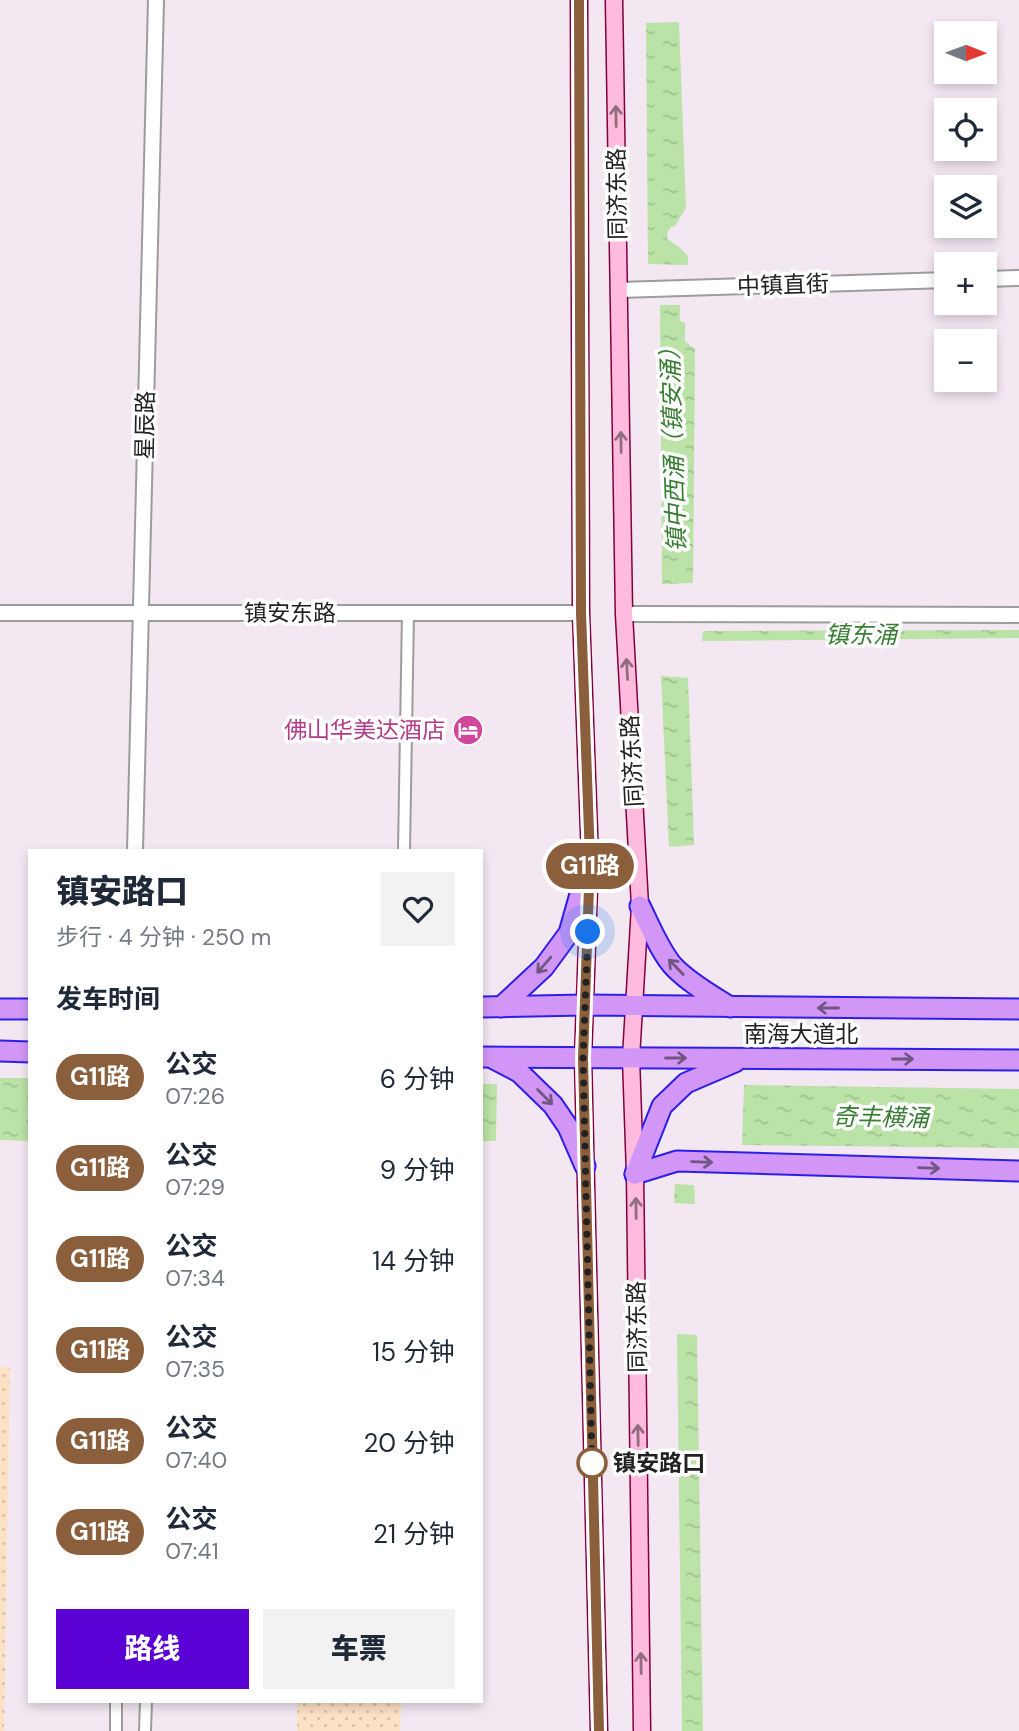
<!DOCTYPE html>
<html lang="zh">
<head>
<meta charset="utf-8">
<style>
	:root { --surface:#fff; --page:#f2f2f3; --text:#1f2937; --muted:#747a83; --accent:#5a00d4 }
	body { margin:0; font-family:"DM Sans","Noto Sans SC",sans-serif; background:var(--page); color:var(--text); height:100vh; display:flex; flex-direction:column; font-size:26px; white-space:nowrap }
	* { box-sizing:border-box; margin:0 }
	p { font-size:23px; color:var(--muted) }
	.icon { flex:none; width:38px; height:38px; fill:none; stroke:currentColor; stroke-width:2; stroke-linecap:round; stroke-linejoin:round }
	.map { position:relative; flex:1; overflow:hidden }
	.panel { position:absolute; left:28px; top:849px; width:455px; height:854px; display:flex; flex-direction:column; background:var(--surface); border-radius:0px; box-shadow:0 4px 10px #0003 }
	.panel>* { flex:none }
	.badge { padding:0 14px; border-radius:23px; font-size:24px; line-height:46px }
	.needle { width:46px; rotate:91deg }
	.controls { position:absolute; left:934px; top:21px; display:grid; gap:14px }
	.controls a { display:grid; place-items:center; width:63px; height:63px; border-radius:0px; background:var(--surface); box-shadow:0 4px 10px #0003; font-size:35px }
	.you { position:absolute; width:35px; height:35px; margin:-18px; border:5px solid #fff; border-radius:50%; background:#1a73e8; box-shadow:0 0 0 10px #1a73e833 }
	.map>.badge { position:absolute; translate:-50% -50%; box-shadow:0 0 0 4px #fff }
	h2 { padding:0 28px; font-size:26px; line-height:63px }
	.round { display:grid; place-items:center; flex:none; width:74px; height:74px; border-radius:0px; background:var(--page) }
	.overview { display:flex; align-items:center; justify-content:space-between; height:119px; padding:0 28px }
	h1 { font-size:33px; font-weight:800; line-height:52px }
	.primary-button { display:flex; gap:14px; margin-top:auto; padding:14px 28px }
	.primary-button a { flex:1; height:80px; border-radius:0px; background:var(--accent); color:#fff; font-size:28px; font-weight:800; line-height:80px; text-align:center }
	.primary-button a+a { background:var(--page); color:var(--text) }
	ul { padding:0; list-style:none }
	li { display:flex; align-items:center; gap:21px; height:91px; padding:0 28px }
	li div { flex:1 }
	li b { display:block; font-size:26px }
	li em { font-style:normal }
	li .badge { min-width:77px; font-weight:700; text-align:center }
	.map>svg:first-child { display:block }
	.park { fill:url(#park-dots) }
	.water { fill:url(#water-ripples) }
	.lines { fill:none; stroke-linecap:round; stroke-linejoin:round }
	.minor-casing { stroke:#9c9c9c; stroke-width:14 }
	.tertiary-casing { stroke:#9c9c9c; stroke-width:18 }
	.secondary-casing { stroke:#82003d; stroke-width:19 }
	.trunk-casing { stroke:#2f1ee8; stroke-width:23 }
	.minor { stroke:#fff; stroke-width:10 }
	.tertiary { stroke:#fff; stroke-width:14 }
	.secondary { stroke:#febbde; stroke-width:16 }
	.trunk { stroke:#d196f6; stroke-width:19 }
	.oneway { stroke:#906e80 }
	.oneway2 { stroke:#715681 }
	.line-casing { stroke:#fff; stroke-width:16 }
	.line { stroke:#8b5e3c; stroke-width:10 }
	.walk { stroke:#222; stroke-width:7; stroke-dasharray:0 12.6 }
	.stop-dot { fill:#fff; stroke:#8b5e3c; stroke-width:3.5 }
	.labels { text-anchor:middle; dominant-baseline:central; stroke-width:7; stroke-linejoin:round; paint-order:stroke }
	.street-label { font-size:23px; fill:#222; stroke:#fff }
	.hotel-label { font-size:23px; fill:#b23c85; stroke:#fff; text-anchor:end }
	.stop-label { font-size:23px; font-weight:bold; fill:#222; stroke:#fff; text-anchor:start }
	.water-label { font-size:24px; font-style:italic; fill:#397f33; stroke:#fff }
</style>
</head>
<body>
<div class="map">
<svg width="1019" height="1731" viewBox="0 0 1019 1731">
	<defs>
		<pattern id="park-dots" width="8" height="8" patternUnits="userSpaceOnUse" patternTransform="scale(1.75)"><rect width="8" height="8" fill="#fde1c5"/><path d="M2 2h.1M6 6h.1" fill="none" stroke="#d9c1a9" stroke-width="1.8" stroke-linecap="round"/></pattern>
		<pattern id="water-ripples" width="26" height="14" patternUnits="userSpaceOnUse" patternTransform="scale(1.75)"><rect width="26" height="14" fill="#bbe2a7"/><path d="M2 4q2-2 4 0t4 0M15 11q2-2 4 0t4 0" fill="none" stroke="#a0c28f"/></pattern>
	</defs>
	<rect width="100%" height="100%" fill="#f3e8f2"/>
	<g class="park">
		<polygon points="0,1367 10,1367 4,1731 0,1731"/>
		<polygon points="297,1701 401,1701 400,1731 297,1731"/>
	</g>
	<g class="water">
		<path d="M679 22 686 208 675 226 671 227 668 231 667 238C671 243 675 243 679 247 682 250 684 253 688 256V265L648 264 646 23Z"/>
		<path d="M660 305H680C681 311 679 315 680 321L685 323V341L695 349 693 583 662 584Z"/>
		<polygon points="1019,630 1019,638 702,641 703,631"/>
		<polygon points="661,676 688,678 694,845 669,847"/>
		<polygon points="0,1078 30,1078 30,1141 0,1140"/>
		<polygon points="481,1084 497,1084 496,1141 481,1141"/>
		<polygon points="744,1085 1019,1089 1019,1148 742,1145"/>
		<polygon points="675,1184 694,1185 695,1204 674,1203"/>
		<polygon points="677,1334 697,1335 703,1731 682,1731"/>
	</g>
	<g class="lines">
		<g class="minor-casing">
			<g id="minor">
				<polyline points="404,850 408,613"/>
				<polyline points="116,1731 116,1701"/>
				<polyline points="145,1731 146,1701"/>
			</g>
		</g>
		<g class="tertiary-casing">
			<g id="tertiary">
				<polyline points="985,279 1019,278"/>
				<polyline points="619,290 947,280"/>
				<polyline points="0,613 581,613"/>
				<polyline points="624,614 1019,615"/>
				<polyline points="135,850 156,0"/>
			</g>
		</g>
		<g class="secondary-casing">
			<g id="secondary">
				<polyline points="579,0 581,613 590,859 583,1058 599,1731"/>
				<polyline points="614,0 624,614 640,906 631,1058 635,1174 642,1731"/>
			</g>
		</g>
		<g class="trunk-casing">
			<g id="trunk">
				<path d="M640 906C649 924 661 954 675 968 691 984 711 995 730 1007"/>
				<polyline points="481,1007 585,1005 1019,1009"/>
				<polyline points="501,1007 544,967 569,933 590,859"/>
				<polyline points="0,1009 30,1009"/>
				<polyline points="0,1051 30,1052"/>
				<polyline points="481,1057 1019,1060"/>
				<polyline points="494,1059 519,1072 553,1105 568,1127 585,1166"/>
				<polyline points="635,1174 677,1161 1019,1171"/>
				<polyline points="635,1174 662,1106 686,1083 735,1062"/>
			</g>
		</g>
		<use href="#minor" class="minor"/>
		<use href="#tertiary" class="tertiary"/>
		<use href="#secondary" class="secondary"/>
		<use href="#trunk" class="trunk"/>
	</g>
	<defs><path id="oneway-shaft" d="M-6 0H5M1.5-3L5.5 0L1.5 3" fill="none" stroke-width="1.6" stroke-linecap="round" stroke-linejoin="round" transform="scale(1.75)"/></defs>
	<g class="oneway">
		<use href="#oneway-shaft" transform="translate(616 116) rotate(-91)"/>
		<use href="#oneway-shaft" transform="translate(621 442) rotate(-91)"/>
		<use href="#oneway-shaft" transform="translate(627 669) rotate(-93)"/>
		<use href="#oneway-shaft" transform="translate(636 1208) rotate(-91)"/>
		<use href="#oneway-shaft" transform="translate(638 1435) rotate(-91)"/>
		<use href="#oneway-shaft" transform="translate(641 1663) rotate(-91)"/>
	</g>
	<g class="oneway2">
		<use href="#oneway-shaft" transform="translate(544 965) rotate(131)"/>
		<use href="#oneway-shaft" transform="translate(676 967) rotate(-134)"/>
		<use href="#oneway-shaft" transform="translate(828 1008) rotate(-180)"/>
		<use href="#oneway-shaft" transform="translate(676 1058)"/>
		<use href="#oneway-shaft" transform="translate(903 1059)"/>
		<use href="#oneway-shaft" transform="translate(545 1097) rotate(45)"/>
		<use href="#oneway-shaft" transform="translate(702 1162) rotate(2)"/>
		<use href="#oneway-shaft" transform="translate(929 1168) rotate(2)"/>
	</g>
	<g class="lines">
		<g class="line-casing">
			<polyline id="line" points="579,0 581,613 590,859 583,1058 599,1731"/>
		</g>
		<use href="#line" class="line"/>
		<polyline class="walk" points="588,932 583,1058 592,1463"/>
	</g>
	<defs>
		<g id="hotel-disc" transform="scale(1.575)"><circle r="9.5" fill="#d1479c" stroke="#fff"/><path d="M-6-4.5h1.5V1H6V5H4.5V3h-9V5H-6ZM-4 0a1.8 1.8 0 1 1 3.6 0ZM.5 0V-2.5h3Q6-2.5 6 0Z" fill="#fff"/></g>
	</defs>
	<g fill-rule="evenodd">
		<use href="#hotel-disc" x="468" y="730"/>
	</g>
	<circle class="stop-dot" cx="592" cy="1463" r="14"/>
	<g class="labels">
		<g class="street-label">
			<text transform="translate(617 194) rotate(-91)">同济东路</text>
			<text transform="translate(783 285) rotate(-2)">中镇直街</text>
			<text transform="translate(145 425) rotate(-89)">星辰路</text>
			<text x="290" y="613">镇安东路</text>
			<text transform="translate(632 761) rotate(-93)">同济东路</text>
			<text x="801" y="1034">南海大道北</text>
			<text transform="translate(637 1327) rotate(-91)">同济东路</text>
		</g>
		<g class="hotel-label">
			<text x="445" y="730">佛山华美达酒店</text>
		</g>
		<g class="stop-label">
			<text x="613" y="1463">镇安路口</text>
		</g>
		<g class="water-label">
			<text transform="translate(673 444) rotate(-92)">镇中西涌（镇安涌）</text>
			<text x="861" y="634">镇东涌</text>
			<text transform="translate(881 1117) rotate(1)">奇丰横涌</text>
		</g>
	</g>
</svg>
<div class="controls">
<a><svg class="needle" viewBox="-14 -14 28 28"><path d="M0-13l5 13h-10z" fill="#e53935"/><path d="M0 13l5-13h-10z" fill="#747a83"/></svg></a>
<a><svg class="icon" aria-label="locate" viewBox="0 0 24 24"><circle cx="12" cy="12" r="6"/><path d="M12 2v4M12 18v4M2 12h4M18 12h4"/></svg></a>
<a><svg class="icon" aria-label="layers" viewBox="0 0 24 24"><path d="M12 4l9 5-9 5-9-5zM3 14l9 5 9-5"/></svg></a>
<a>+</a>
<a>−</a>
</div>
<div class="you" style="left:588px;top:932px"></div>
<b class="badge" style="left:590px;top:866px;background:#8b5e3c;color:#fff">G11路</b>
<section class="panel">
<div class="overview"><div><h1>镇安路口</h1><p>步行 · 4 分钟 · 250 m</p></div><a class="round"><svg class="icon" aria-label="heart" viewBox="0 0 24 24"><path d="M12 20l-8-8c-3-5 5-10 8-4 3-6 11-1 8 4z"/></svg></a></div>
<h2>发车时间</h2>
<ul>
<li><span class="badge" style="background:#8b5e3c;color:#fff">G11路</span><div><b>公交</b><p>07:26</p></div><em>6 分钟</em></li>
<li><span class="badge" style="background:#8b5e3c;color:#fff">G11路</span><div><b>公交</b><p>07:29</p></div><em>9 分钟</em></li>
<li><span class="badge" style="background:#8b5e3c;color:#fff">G11路</span><div><b>公交</b><p>07:34</p></div><em>14 分钟</em></li>
<li><span class="badge" style="background:#8b5e3c;color:#fff">G11路</span><div><b>公交</b><p>07:35</p></div><em>15 分钟</em></li>
<li><span class="badge" style="background:#8b5e3c;color:#fff">G11路</span><div><b>公交</b><p>07:40</p></div><em>20 分钟</em></li>
<li><span class="badge" style="background:#8b5e3c;color:#fff">G11路</span><div><b>公交</b><p>07:41</p></div><em>21 分钟</em></li>
</ul>
<div class="primary-button"><a>路线</a><a>车票</a></div>
</section>
</div>
</body>
</html>
